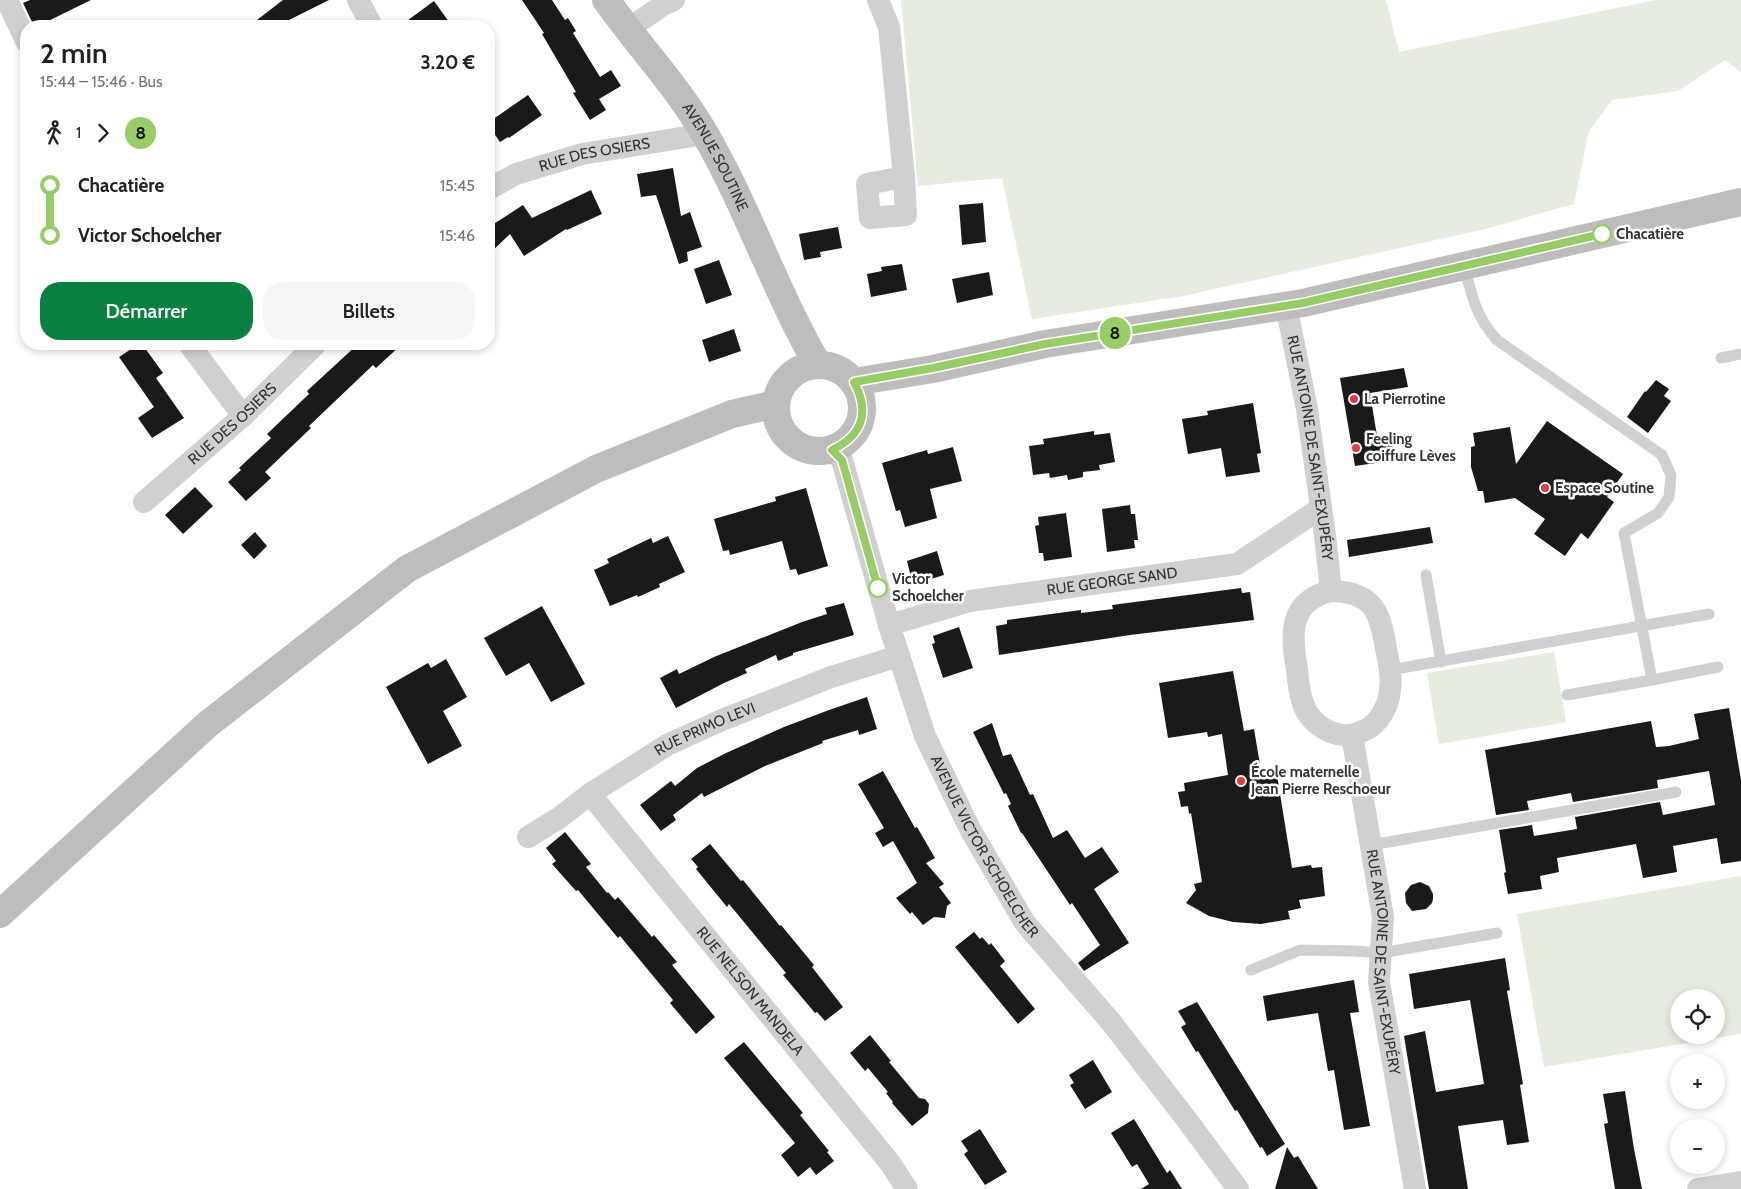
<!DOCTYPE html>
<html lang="fr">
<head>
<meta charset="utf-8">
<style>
	:root { --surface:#fff; --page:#f6f6f6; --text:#202124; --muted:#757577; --accent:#0b8043 }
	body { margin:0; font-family:Cabin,sans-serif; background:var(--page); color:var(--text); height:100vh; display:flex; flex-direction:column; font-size:19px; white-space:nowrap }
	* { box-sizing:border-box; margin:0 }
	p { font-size:16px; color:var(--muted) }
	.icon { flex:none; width:28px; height:28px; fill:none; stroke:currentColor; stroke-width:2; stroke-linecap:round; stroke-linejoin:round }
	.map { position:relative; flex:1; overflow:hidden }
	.details { position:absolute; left:20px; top:20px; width:475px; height:330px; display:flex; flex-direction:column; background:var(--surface); border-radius:20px; box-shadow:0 2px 8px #0003 }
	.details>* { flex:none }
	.badge { padding:0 10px; border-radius:16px; font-size:18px; line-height:32px }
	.controls { position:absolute; left:1670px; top:989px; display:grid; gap:10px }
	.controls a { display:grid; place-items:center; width:55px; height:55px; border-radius:50%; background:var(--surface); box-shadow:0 2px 8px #0003; font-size:25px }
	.map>.badge { position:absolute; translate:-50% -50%; box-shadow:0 0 0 2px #fff }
	.legs { display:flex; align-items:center; gap:8px; height:55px; padding:0 20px; font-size:16px }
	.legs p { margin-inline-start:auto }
	.headline { display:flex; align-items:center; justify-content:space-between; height:85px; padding:0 20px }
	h1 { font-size:28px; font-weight:600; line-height:38px }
	.action { display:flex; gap:10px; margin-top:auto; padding:10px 20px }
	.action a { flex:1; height:58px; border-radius:20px; background:var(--accent); color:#fff; font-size:20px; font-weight:600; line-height:58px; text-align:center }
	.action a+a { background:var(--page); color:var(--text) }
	ul { padding:0 20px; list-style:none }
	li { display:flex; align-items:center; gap:18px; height:50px; font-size:19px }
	li i { display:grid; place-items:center; width:8px; height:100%; margin:0 6px; background:currentColor }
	li i::after { content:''; width:12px; height:12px; margin:-6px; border:4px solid; border-radius:50%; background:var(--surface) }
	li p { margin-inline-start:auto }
	li:first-child i { background:linear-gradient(#0000 50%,currentColor 0) }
	li:last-child i { background:linear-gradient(currentColor 50%,#0000 0) }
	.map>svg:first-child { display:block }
	.green { fill:#e6ecdf; fill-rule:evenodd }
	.building { fill:#1a1a1a }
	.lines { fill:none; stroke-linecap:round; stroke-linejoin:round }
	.lane { stroke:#d0d0d0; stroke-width:11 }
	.street { stroke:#d0d0d0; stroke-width:22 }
	.secondary { stroke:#bdbdbd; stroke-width:28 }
	.line-1-casing { stroke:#fff; stroke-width:11 }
	.line-1 { stroke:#9c6; stroke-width:8 }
	.stop-1-dot { fill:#fff; stroke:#9c6; stroke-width:2.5 }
	.poi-dot { fill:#e63946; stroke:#fff; stroke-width:2 }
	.labels { text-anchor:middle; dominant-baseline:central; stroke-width:5; stroke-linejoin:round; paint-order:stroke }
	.street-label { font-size:15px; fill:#333; stroke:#fff }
	.stop-label { font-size:15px; font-weight:bold; fill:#333; stroke:#fff; text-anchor:start }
	.poi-label { font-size:15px; font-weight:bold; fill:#333; stroke:#fff; text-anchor:start }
</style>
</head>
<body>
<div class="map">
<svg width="1741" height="1189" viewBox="0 0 1741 1189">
	<rect width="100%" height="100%" fill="#fff"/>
	<g class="green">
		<polygon points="901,0 1386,0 1399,52 1656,0 1741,0 1741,72 1725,60 1678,91 1612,100 1589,131 1574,204 1485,229 1183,296 1032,319 1002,178 918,186"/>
		<polygon points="1554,652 1566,722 1439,744 1427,673"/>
		<path d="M1741 876V1034L1544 1067 1517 914ZM1679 998H1716V1035H1679Z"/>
	</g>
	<g class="building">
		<polygon points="30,0 91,0 38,26 34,26 23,3"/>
		<polygon points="283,0 329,0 277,26 249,26"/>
		<polygon points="522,0 552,0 565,20 568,18 576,31 573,33 600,77 611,70 621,86 599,99 606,110 590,120 573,93 576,92 542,34 544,33"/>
		<polygon points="434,1 452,26 400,26"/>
		<polygon points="528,95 542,115 509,138 508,137 500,142 489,126 489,122"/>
		<polygon points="673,168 681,216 690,212 702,247 687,252 688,261 679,264 656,195 641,197 637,174"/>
		<polygon points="591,190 602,214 567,230 566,229 524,256 510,234 489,254 489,227 523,205 532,218"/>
		<polygon points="983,203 986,242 962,245 959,205"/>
		<polygon points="838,227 842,248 820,252 821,257 804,260 799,234"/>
		<polygon points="719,260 732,295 706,304 694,269"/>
		<polygon points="902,264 907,290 871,297 867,274 882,271 881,267"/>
		<polygon points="989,272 993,295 957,303 952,279"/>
		<polygon points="734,329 741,351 709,362 702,340"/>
		<polygon points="139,344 142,344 163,373 156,378 184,418 152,438 138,418 154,407 119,357"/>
		<polygon points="358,344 402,344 376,368 373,365 309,426 311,428 265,472 271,478 246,501 228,482 241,470 239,468 271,438 267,434 309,394 307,391"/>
		<polygon points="1404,368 1408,387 1370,393 1378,442 1392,439 1396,460 1355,466 1340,378"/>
		<polygon points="1656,380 1669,389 1664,396 1671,401 1648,433 1627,417 1645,391 1646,392"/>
		<polygon points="1253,403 1261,453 1257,454 1260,472 1226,477 1221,448 1188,454 1182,419 1208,415 1207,411"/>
		<polygon points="1547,421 1623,474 1607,497 1614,502 1588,539 1581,533 1565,556 1534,534 1545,519 1515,498 1485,503 1483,491 1478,491 1471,467 1471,447 1475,446 1473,433 1510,427 1516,464"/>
		<polygon points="1094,431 1094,435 1110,433 1115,462 1099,465 1100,470 1083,472 1083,477 1068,480 1067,475 1050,478 1049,473 1033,475 1029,446 1044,444 1043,439"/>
		<polygon points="953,447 962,481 930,489 937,518 905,527 900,510 896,511 882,463 927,450 928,454"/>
		<polygon points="195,487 213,506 183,534 165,515"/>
		<polygon points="806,488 828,566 798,575 796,569 790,570 782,541 730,555 729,550 723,551 714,519 776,501 775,497"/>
		<polygon points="1130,505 1131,514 1135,514 1138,540 1134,540 1135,548 1107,552 1102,509"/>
		<polygon points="1066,513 1072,557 1044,561 1043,553 1039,553 1038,545 1035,526 1039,525 1038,517"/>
		<polygon points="1430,527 1433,543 1349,557 1347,540"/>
		<polygon points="255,532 267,546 254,559 241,545"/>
		<polygon points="668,536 685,572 659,584 660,587 638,597 637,595 610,606 594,570 609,563 607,559 651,538 653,543"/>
		<polygon points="937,551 944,575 918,583 916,576 911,577 907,561"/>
		<polygon points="1241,588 1242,593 1250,592 1254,620 1130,635 999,655 996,626 1007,624 1007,620 1081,610 1081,613 1113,609 1112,605"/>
		<polygon points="844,603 854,635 793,653 793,655 778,661 776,655 745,669 747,673 724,683 676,708 660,678 677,669 679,674 714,657 802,622 827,614 825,608"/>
		<polygon points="542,606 585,684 551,702 529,663 506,676 484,638"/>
		<polygon points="959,627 973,668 943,678 932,644 935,643 933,636"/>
		<polygon points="446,659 467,697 443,711 462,746 428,764 386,687 428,663 431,668"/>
		<polygon points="1233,671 1244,731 1254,729 1261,770 1266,769 1267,777 1277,775 1292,868 1311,865 1312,868 1322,867 1325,896 1299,900 1301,908 1288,911 1290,919 1261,924 1233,922 1209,916 1186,903 1196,890 1194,884 1202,882 1191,813 1189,814 1188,806 1181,807 1178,792 1185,791 1184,783 1228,775 1222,734 1208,737 1207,732 1168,738 1159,683"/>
		<polygon points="867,697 877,729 859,735 858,730 822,741 823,743 765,766 704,797 702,793 673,815 676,820 661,831 640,805 671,781 675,786 697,768 726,753 784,727 829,710"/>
		<polygon points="1729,708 1741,780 1741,861 1721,864 1717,838 1673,846 1677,872 1643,878 1636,844 1557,858 1559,872 1540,876 1542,889 1508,894 1504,873 1506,872 1499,830 1532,825 1534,836 1577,829 1575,817 1660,802 1663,815 1715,805 1709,771 1657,780 1658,788 1573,802 1571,793 1527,801 1529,810 1496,815 1485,750 1651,721 1656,747 1669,746 1699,739 1694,714"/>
		<polygon points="992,723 1003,756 1011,754 1030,795 1033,794 1053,838 1067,830 1085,858 1102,847 1119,872 1094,889 1129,943 1084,971 1078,963 1100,945 1072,903 1070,905 1022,833 1021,833 1008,806 1011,804 1006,793 1004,794 973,732"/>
		<polygon points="883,771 915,828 917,827 935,858 926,863 944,884 939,887 951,903 947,906 945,918 934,917 923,925 912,912 910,914 896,898 917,883 893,841 883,847 875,833 884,828 858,784"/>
		<polygon points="565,832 591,864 586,867 607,893 608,892 615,900 618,897 652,937 654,935 677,962 672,965 715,1017 696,1034 670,1003 673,1000 620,936 618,938 578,890 576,891 552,864 556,861 546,848"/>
		<polygon points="710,844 741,881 743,880 780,926 781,925 814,965 812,967 843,1007 825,1021 817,1012 815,1013 783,975 786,973 729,904 727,907 696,869 698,867 691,859"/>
		<polygon points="1420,882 1429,886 1433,894 1433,899 1432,903 1426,909 1412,911 1406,903 1405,893 1411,885"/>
		<polygon points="974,932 980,939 982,937 989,945 991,943 1005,961 1000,966 1035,1009 1018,1024 955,947"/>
		<polygon points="1505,958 1510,990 1507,991 1523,1084 1520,1085 1529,1142 1507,1145 1503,1120 1458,1126 1468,1189 1429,1189 1404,1036 1425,1031 1436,1092 1484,1084 1470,1000 1414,1009 1409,974"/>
		<polygon points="1354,980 1359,1012 1350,1013 1370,1126 1344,1130 1334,1070 1328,1071 1318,1013 1267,1021 1263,996"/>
		<polygon points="1197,1002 1285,1144 1267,1156 1262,1147 1260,1148 1237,1110 1235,1111 1198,1051 1196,1052 1181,1027 1186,1024 1178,1011"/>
		<polygon points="870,1035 891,1061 889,1062 919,1098 925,1099 929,1104 928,1113 912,1126 892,1103 893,1102 886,1093 888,1092 868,1068 865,1071 850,1053"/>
		<polygon points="744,1042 803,1113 800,1115 829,1151 827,1152 834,1161 816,1175 810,1167 798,1177 781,1155 795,1143 724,1058"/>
		<polygon points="1093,1060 1112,1092 1085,1109 1070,1085 1074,1083 1069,1075"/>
		<polygon points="1625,1091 1634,1149 1642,1189 1615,1189 1604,1124 1608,1123 1603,1094"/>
		<polygon points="1134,1119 1167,1173 1170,1170 1182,1189 1141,1189 1149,1184 1137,1164 1132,1167 1111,1133"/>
		<polygon points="980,1129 1007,1172 985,1185 964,1154 968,1151 961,1141"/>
		<polygon points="1287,1147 1294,1158 1298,1156 1318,1189 1275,1189"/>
	</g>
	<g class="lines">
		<g class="lane">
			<path d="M1464 265C1472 296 1475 315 1497 340L1662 455 1671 475 1669 497 1658 513 1624 533 1652 680 1718 667"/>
			<polyline points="1721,358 1741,354"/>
			<polyline points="1426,575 1441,662"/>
			<polyline points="1390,670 1709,614"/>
			<polyline points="1567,695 1652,680"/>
			<polyline points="1371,845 1676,792"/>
			<polyline points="1251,970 1300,950 1355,951 1381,953 1497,933"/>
		</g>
		<g class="street">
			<polyline points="7,0 26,41"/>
			<polyline points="358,0 372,26"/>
			<polyline points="878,0 889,27 904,177 906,215 870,218 867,184 904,177"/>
			<polyline points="627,30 663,5 674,0"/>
			<path id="s1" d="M489 189 516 174 582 154 705 134"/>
			<path id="s2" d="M1286 305 1307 409 1325 535 1331 591"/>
			<polyline points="189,344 243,416"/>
			<path id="s3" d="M832 450 842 460 889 625 925 736 971 831 1025 923 1111 1022 1187 1120 1238 1189"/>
			<path id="s4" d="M144 502 243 416 316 344"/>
			<path d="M1331 591C1373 592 1380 611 1386 649 1389 663 1392 676 1390 690 1389 705 1379 724 1365 730 1360 732 1355 735 1350 735 1329 737 1307 721 1302 700 1299 691 1298 680 1297 670 1291 635 1288 601 1331 591Z"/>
			<path id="s5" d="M889 625 970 601 1237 564 1321 508"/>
			<path id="s6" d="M1352 735 1383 917 1379 982 1415 1189"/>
			<path id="s7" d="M590 794 890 1163 907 1189"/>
			<path id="s8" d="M528 837 559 818 590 794 667 745 722 720 831 677 899 656"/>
			<polyline points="1698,1189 1741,1182"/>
		</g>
		<g class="secondary">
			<path id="s9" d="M606 0C638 45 677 86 705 134 748 208 775 291 818 365"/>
			<circle cx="819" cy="408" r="43"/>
			<polyline points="854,382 933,369 1045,344 1303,303 1741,202"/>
			<polyline points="0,914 208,724 407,569 596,469 732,414 776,404"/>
		</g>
	</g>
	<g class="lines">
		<g class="line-1-casing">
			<path id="line-1" d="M878 588 842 460 832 450C863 435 870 412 854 382L933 368 1045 344 1303 303 1602 234"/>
		</g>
		<use href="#line-1" class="line-1"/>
	</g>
	<g class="stop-1-dot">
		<circle cx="1602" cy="234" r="9"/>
		<circle cx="878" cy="588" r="9"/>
	</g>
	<g class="poi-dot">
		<circle cx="1354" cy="399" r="5"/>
		<circle cx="1356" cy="448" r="5"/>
		<circle cx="1545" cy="488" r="5"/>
		<circle cx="1241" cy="781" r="5"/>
	</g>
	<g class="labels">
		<g class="street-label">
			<text stroke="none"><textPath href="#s1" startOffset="112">RUE DES OSIERS</textPath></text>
			<text stroke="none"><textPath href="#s9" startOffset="192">AVENUE SOUTINE</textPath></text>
			<text stroke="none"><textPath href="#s4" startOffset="118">RUE DES OSIERS</textPath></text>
			<text stroke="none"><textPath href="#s2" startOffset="145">RUE ANTOINE DE SAINT-EXUPÉRY</textPath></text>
			<text stroke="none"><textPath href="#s5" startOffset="228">RUE GEORGE SAND</textPath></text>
			<text stroke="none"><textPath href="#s8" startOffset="208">RUE PRIMO LEVI</textPath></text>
			<text stroke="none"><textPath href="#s3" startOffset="428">AVENUE VICTOR SCHOELCHER</textPath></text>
			<text stroke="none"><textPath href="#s6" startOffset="230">RUE ANTOINE DE SAINT-EXUPÉRY</textPath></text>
			<text stroke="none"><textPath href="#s7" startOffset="254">RUE NELSON MANDELA</textPath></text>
		</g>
		<g class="stop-label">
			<text x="1616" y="234">Chacatière</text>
			<text x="892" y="579">Victor<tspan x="892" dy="17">Schoelcher</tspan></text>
		</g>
		<g class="poi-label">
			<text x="1364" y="399">La Pierrotine</text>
			<text x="1366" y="439">Feeling<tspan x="1366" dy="17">coiffure Lèves</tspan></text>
			<text x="1555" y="488">Espace Soutine</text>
			<text x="1251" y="772">École maternelle<tspan x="1251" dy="17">Jean Pierre Reschoeur</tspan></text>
		</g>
	</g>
</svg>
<div class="controls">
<a><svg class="icon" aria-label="locate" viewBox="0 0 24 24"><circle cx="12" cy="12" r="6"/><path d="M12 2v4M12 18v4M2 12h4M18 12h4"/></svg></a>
<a>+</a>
<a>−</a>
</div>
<b class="badge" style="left:1115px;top:333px;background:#9c6;color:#111">8</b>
<section class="details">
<div class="headline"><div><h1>2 min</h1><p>15:44 – 15:46 · Bus</p></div><b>3.20 €</b></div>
<div class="legs"><svg class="icon" aria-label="walk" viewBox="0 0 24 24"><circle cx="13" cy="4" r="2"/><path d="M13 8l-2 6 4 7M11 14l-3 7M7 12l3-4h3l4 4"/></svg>1<svg class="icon" aria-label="forward" viewBox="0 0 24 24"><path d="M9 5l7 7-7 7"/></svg><b class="badge" style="background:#9c6;color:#111">8</b></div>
<ul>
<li><i style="color:#9c6"></i><b>Chacatière</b><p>15:45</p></li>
<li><i style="color:#9c6"></i><b>Victor Schoelcher</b><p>15:46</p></li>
</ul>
<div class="action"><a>Démarrer</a><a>Billets</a></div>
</section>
</div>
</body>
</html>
